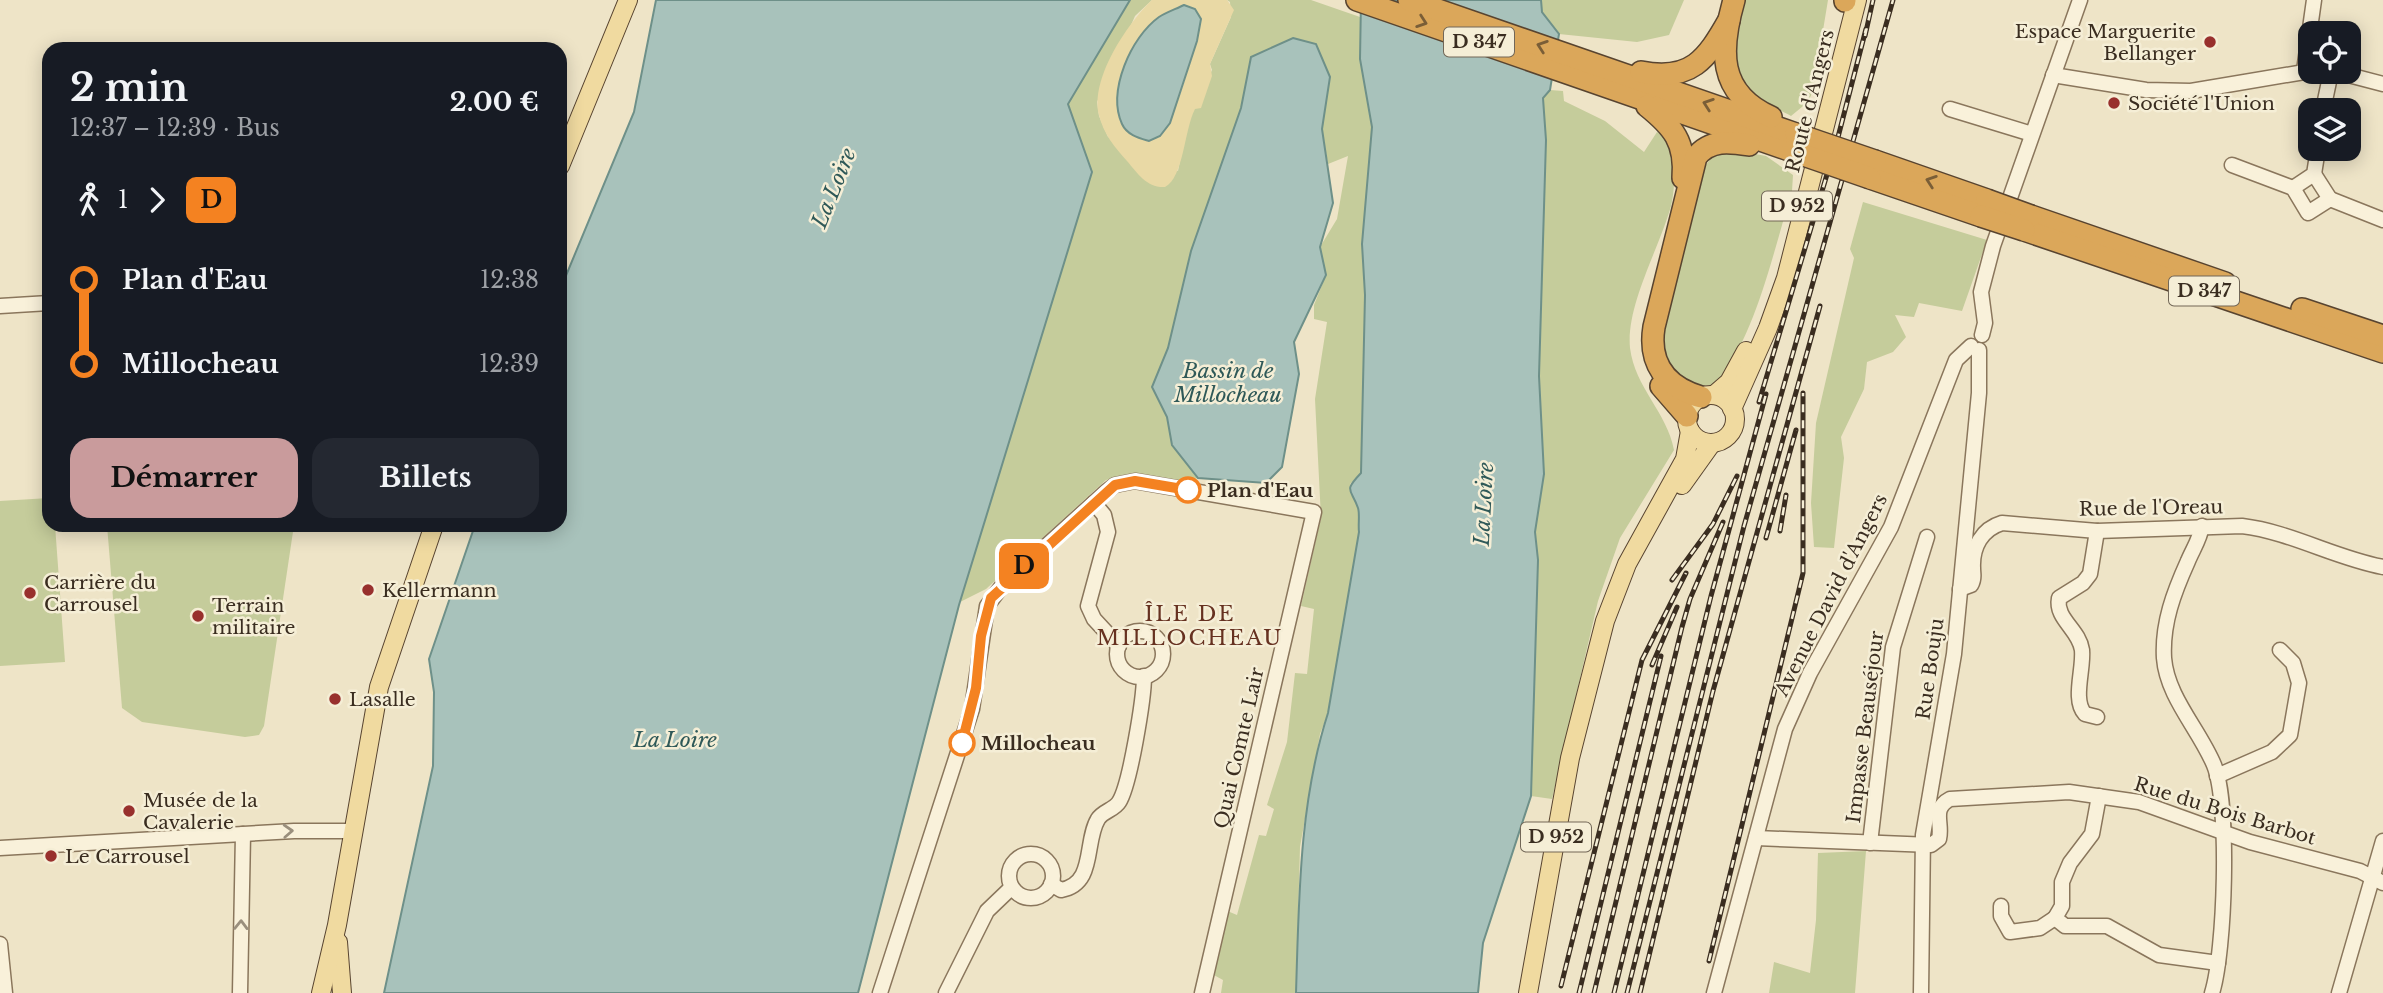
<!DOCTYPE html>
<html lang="fr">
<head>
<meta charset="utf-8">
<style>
	:root { --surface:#171b24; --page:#242831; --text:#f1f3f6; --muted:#9ea1a6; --accent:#c99b9c }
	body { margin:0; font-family:"Libre Baskerville",serif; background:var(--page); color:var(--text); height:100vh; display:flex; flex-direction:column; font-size:26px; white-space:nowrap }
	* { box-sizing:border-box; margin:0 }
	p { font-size:23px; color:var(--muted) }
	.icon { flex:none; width:38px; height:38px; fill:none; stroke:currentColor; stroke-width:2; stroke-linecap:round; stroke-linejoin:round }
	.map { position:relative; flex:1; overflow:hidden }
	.panel { position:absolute; left:42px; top:42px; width:525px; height:490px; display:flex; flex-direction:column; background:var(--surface); border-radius:21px; box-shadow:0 4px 18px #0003 }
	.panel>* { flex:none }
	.badge { padding:0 14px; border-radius:10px; font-size:24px; line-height:46px }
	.fabs { position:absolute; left:2298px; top:21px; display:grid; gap:14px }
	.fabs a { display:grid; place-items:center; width:63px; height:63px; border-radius:14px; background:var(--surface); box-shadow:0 4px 18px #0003; font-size:35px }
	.map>.badge { position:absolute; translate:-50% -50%; box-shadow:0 0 0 4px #fff }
	.legs { display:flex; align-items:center; gap:10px; height:77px; padding:0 28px; font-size:23px }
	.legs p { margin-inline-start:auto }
	.head { display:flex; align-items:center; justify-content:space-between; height:119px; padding:0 28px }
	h1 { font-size:38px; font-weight:700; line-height:52px }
	.button { display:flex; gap:14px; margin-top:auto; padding:14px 28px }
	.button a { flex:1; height:80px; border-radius:21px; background:var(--accent); color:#111; font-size:28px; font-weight:700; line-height:80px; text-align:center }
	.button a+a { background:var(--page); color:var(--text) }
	ul { padding:0 28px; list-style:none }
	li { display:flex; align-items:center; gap:24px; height:84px; font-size:26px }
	li i { display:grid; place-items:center; width:10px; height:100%; margin:0 9px; background:currentColor }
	li i::after { content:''; width:18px; height:18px; margin:-9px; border:5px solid; border-radius:50%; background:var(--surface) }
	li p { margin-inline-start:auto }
	li:first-child i { background:linear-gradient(#0000 50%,currentColor 0) }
	li:last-child i { background:linear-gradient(currentColor 50%,#0000 0) }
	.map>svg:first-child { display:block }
	.green { fill:#c5cc9b }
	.sand { fill:#e9d9a5; fill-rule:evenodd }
	.water { fill:#a8c2bb; stroke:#6e9089; stroke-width:2 }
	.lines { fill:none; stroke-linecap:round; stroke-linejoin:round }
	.minor-casing { stroke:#8a765c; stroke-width:17 }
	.major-casing { stroke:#584430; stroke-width:20 }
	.highway-casing { stroke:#584430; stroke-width:24 }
	.minor { stroke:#f9f1da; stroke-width:14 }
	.major { stroke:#f0daa0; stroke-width:18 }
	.highway { stroke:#dba75a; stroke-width:21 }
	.rail-casing { stroke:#3a2d20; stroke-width:5 }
	.rail { stroke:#f5eed6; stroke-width:2.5; stroke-dasharray:8; stroke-linecap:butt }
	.highway-bridge-casing { stroke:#584430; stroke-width:24; stroke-linecap:butt }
	.highway-bridge { stroke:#dba75a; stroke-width:21 }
	.oneway { stroke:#7a5e37 }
	.oneway2 { stroke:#9a8f7d }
	.line-1-casing { stroke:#fff; stroke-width:16 }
	.line-1 { stroke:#f48221; stroke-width:10 }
	.poi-dot { fill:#98302d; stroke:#f5eed6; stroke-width:2.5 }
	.stop-1-dot { fill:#fff; stroke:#f48221; stroke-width:3.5 }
	.labels { text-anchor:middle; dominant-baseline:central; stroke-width:5; stroke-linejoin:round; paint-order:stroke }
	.shield { fill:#f5eed6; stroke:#726757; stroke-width:2 }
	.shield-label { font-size:18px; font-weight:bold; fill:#3a2d20 }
	.poi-label { font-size:19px; fill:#3a2d20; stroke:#f5eed6; text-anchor:start }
	.street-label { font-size:19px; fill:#3a2d20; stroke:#f5eed6 }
	.stop-label { font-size:19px; font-weight:bold; fill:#3a2d20; stroke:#f5eed6; text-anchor:start }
	.water-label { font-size:21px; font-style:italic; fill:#2f5958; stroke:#f5eed6 }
	.neighbourhood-label { font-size:21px; letter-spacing:2px; fill:#663120; stroke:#f5eed6 }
</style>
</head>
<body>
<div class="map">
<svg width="2383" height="993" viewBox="0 0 2383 993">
	<rect width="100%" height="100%" fill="#eee4c7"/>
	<g class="green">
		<path d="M1130 0H1152L1135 16 1097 102 1099 116 1108 137 1178 171 1188 121 1212 70 1210 64 1231 17 1230 2 1227 0H1311L1360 17V59L1372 127 1362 244 1365 295 1361 473 1350 484 1358 508 1359 532 1328 713 1320 734 1300 847 1296 993H1221L1223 980 1212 974 1225 910 1237 915 1259 835 1266 836 1274 809 1267 805 1287 742 1295 673 1307 674 1314 609 1301 606 1321 518 1315 399 1327 322 1314 319V305L1326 275 1320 247 1337 219 1348 156 1328 164 1322 129 1330 77 1251 57 1241 108 1191 251 1168 348 1152 387 1167 417 1172 445 1198 478C1167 487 1142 468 1106 480L986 589 960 602 1092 172 1068 104Z"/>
		<polygon points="1541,0 1684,0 1669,35 1637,42 1559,34 1542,12"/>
		<path d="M1745 0H1828L1813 91 1808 102 1791 116C1781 110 1766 105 1757 99 1726 79 1735 29 1745 0Z"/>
		<path d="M1550 90 1563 91 1564 101 1605 121 1644 152 1657 132 1674 142C1674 163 1676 185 1671 206 1659 249 1626 305 1630 348 1635 388 1667 412 1674 450L1620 538 1598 601 1552 799 1531 796 1538 560 1535 532 1544 474 1539 376 1546 140 1543 98Z"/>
		<path d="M1739 151 1766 156 1793 175 1792 191C1773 252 1756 336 1715 386L1690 385 1670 375 1658 329 1675 285 1703 169 1714 154Z"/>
		<polygon points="1863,202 1987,240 1962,311 1919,303 1914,317 1895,315 1906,337 1893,352 1867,362 1864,389 1841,437 1844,458 1834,548 1814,547 1811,503 1816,423 1854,258 1850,249"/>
		<polygon points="49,498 49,525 55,525 65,662 0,666 0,501"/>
		<polygon points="107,525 294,525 264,726 259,735 245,737 142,722 122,708"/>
		<polygon points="1866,851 1855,993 1769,993 1774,962 1810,973 1816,920 1818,853"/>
	</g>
	<path class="sand" d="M1152 0H1227L1234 10 1210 64 1212 76 1201 108 1195 109C1184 130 1184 177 1165 187 1147 188 1138 174 1127 161 1115 148 1103 133 1099 115 1090 79 1127 24 1152 0ZM1197 41C1186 70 1177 127 1149 141Z"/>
	<g class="water">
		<polygon points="656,0 1130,0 1068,104 1092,172 959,605 858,993 384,993 433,766 434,692 429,659 475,525 560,525 560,290 634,112"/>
		<path d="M1361 0H1541L1542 12 1559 34 1550 90 1543 98 1546 140 1539 376 1544 474 1535 532 1538 560 1531 796 1483 943 1478 993H1296C1299 899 1299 803 1328 713L1359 532C1358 525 1360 514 1358 508 1351 488 1343 492 1361 473L1365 295 1362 244 1372 127 1360 59Z"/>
		<path d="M1184 5 1195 9 1201 19 1197 41 1170 123 1160 136 1149 141C1139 138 1127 135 1122 124 1107 91 1131 37 1159 17 1167 12 1176 9 1184 5Z"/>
		<polygon points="1293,38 1316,44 1330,77 1322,129 1333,203 1320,247 1326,275 1294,342 1299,374 1282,467 1266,483 1198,478 1172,445 1167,417 1152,387 1168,348 1191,251 1241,108 1251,57"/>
	</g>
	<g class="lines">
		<g class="minor-casing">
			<g id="minor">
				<polyline points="2304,71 2314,0"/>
				<polyline points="2337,72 2383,84"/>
				<polyline points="2053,75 2146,90 2191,91 2310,71"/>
				<polyline points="1950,109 2032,134"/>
				<polyline points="2323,110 2331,72"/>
				<polyline points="2232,165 2293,188 2308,213 2330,199 2383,220"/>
				<polyline points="2314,174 2330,199"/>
				<polyline points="2293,188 2314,174 2318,149"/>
				<polyline points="0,306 49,303"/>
				<polyline points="1982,335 1985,323 1981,292 1993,246 2080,0"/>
				<polyline points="1094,503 1104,515 1108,532 1088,606 1094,619 1119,646"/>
				<path d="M2202 526C2200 539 2193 549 2188 561 2174 592 2162 623 2164 658 2167 697 2199 729 2214 765 2230 804 2225 952 2212 993"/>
				<path d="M2097 531 2090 574 2083 583 2059 598C2055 619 2079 629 2082 650 2084 669 2072 700 2085 714L2097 717"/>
				<path d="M1960 589 1971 585C1975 578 1973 576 1973 568 1972 547 1982 529 2002 523L2097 531 2242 526C2291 532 2335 558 2383 567"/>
				<circle cx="1140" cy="654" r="23"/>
				<polyline points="2217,776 2272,752 2290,735 2299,683 2293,663 2280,650"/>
				<polyline points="2099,796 2092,834 2070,863 2062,882 2062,906 2055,918 2065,926 2107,926 2159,955 2218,963"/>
				<path d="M1756 838 1931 845 1939 839C1943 823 1931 809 1950 799L2069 792 2139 802 2250 842 2360 871 2383 883"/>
				<polyline points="1870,843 1893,647 1927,537"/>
				<polyline points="0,848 294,831 354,831"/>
				<circle cx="1031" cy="876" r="22"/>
				<path d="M1051 884 1061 890C1096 884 1084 842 1098 819 1103 811 1114 810 1119 802 1130 785 1144 698 1144 676"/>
				<polyline points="2001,906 2001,916 2010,932 2040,928 2055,918"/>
				<polyline points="0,944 5,993"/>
				<polyline points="240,993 243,834"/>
				<polyline points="880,993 972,709 987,606 1002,586 1107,491 1115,485 1135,481 1314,512 1202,993"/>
				<polyline points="946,993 987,911 1011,888"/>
				<polyline points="1714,993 1785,729 1810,673 1891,527 1956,360 1971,346"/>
				<polyline points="1921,993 1923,835 1954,654 1979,393 1979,350"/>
				<polyline points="2339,993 2383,841"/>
			</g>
		</g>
		<g class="major-casing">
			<g id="major">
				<polyline points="560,166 628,0"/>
				<polyline points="1714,395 1729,382 1746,351"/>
				<circle cx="1711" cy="419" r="24"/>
				<polyline points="1732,409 1768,328 1786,278 1857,0"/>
				<polyline points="1682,485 1712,443"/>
				<polyline points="338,942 342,993"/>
				<polyline points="321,993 337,925 379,687 434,525"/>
				<polyline points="1528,993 1570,758 1605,621 1627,564 1685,459 1690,431"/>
			</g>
		</g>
		<g class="highway-casing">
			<g id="highway">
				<polyline points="1357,0 1792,151"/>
				<polyline points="1409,0 1796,134"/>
				<path d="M1734 0C1720 49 1717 93 1771 117"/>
				<polyline points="1845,1 1845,0"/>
				<path d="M1641 72C1691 82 1707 59 1729 20"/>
				<path d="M1647 106C1673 127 1686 142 1683 178"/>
				<polyline points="1875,161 1987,200"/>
				<polyline points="1870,178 1981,216"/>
				<polyline points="2031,216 2225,283"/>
				<polyline points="2024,230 2383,352"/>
				<polyline points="2302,309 2383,336"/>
				<polyline points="1661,386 1687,416"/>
				<path d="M1701 397C1666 387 1648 364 1654 327L1696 157C1710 139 1730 142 1749 145"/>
			</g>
		</g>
		<use href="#minor" class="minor"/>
		<use href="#major" class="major"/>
		<use href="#highway" class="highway"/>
		<g class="rail-casing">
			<g id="rail">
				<polyline points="1865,36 1873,0"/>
				<polyline points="1759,402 1837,141 1866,29"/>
				<polyline points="1780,531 1786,495"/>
				<polyline points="1766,538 1796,430"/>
				<polyline points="1672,580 1713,524 1737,476"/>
				<polyline points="1652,665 1677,607"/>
				<polyline points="1709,961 1803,573 1803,393"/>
				<polyline points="1561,986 1642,660 1686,573"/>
				<polyline points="1579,993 1661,656"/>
				<polyline points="1594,993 1682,627 1690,599 1723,522"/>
				<polyline points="1614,993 1711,596 1766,394"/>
				<polyline points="1627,993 1744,526 1893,0"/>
				<polyline points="1640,993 1713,691 1820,306"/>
			</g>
		</g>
		<use href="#rail" class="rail"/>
		<g class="highway-bridge-casing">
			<g id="highway-bridge">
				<polyline points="1796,134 1875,161"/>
				<polyline points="1792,151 1870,178"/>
				<polyline points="1987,200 2031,216"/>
				<polyline points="1981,216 2024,230"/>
			</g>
		</g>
		<use href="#highway-bridge" class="highway-bridge"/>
	</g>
	<defs><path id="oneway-chevron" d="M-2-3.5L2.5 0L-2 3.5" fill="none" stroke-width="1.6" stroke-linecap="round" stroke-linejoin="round" transform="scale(1.75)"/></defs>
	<g class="oneway">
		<use href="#oneway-chevron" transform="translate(1422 22) rotate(19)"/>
		<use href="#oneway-chevron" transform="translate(1542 46) rotate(-161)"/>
		<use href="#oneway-chevron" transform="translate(1708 104) rotate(-161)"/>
		<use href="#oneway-chevron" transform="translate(1931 181) rotate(-161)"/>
	</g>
	<g class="oneway2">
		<use href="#oneway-chevron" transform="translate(288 831) rotate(-3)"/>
		<use href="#oneway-chevron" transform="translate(241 925) rotate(-89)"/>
	</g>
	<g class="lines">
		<g class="line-1-casing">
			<polyline id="line-1" points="962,743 976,688 981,636 991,598 1115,485 1135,481 1188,490"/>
		</g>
		<use href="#line-1" class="line-1"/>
	</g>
	<g class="poi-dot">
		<circle cx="2210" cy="42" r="7"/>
		<circle cx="2114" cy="103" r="7"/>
		<circle cx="368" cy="590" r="7"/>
		<circle cx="30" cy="593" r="7"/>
		<circle cx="198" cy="616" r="7"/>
		<circle cx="335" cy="699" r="7"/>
		<circle cx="129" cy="811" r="7"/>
		<circle cx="51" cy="856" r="7"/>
	</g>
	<g class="stop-1-dot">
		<circle cx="1188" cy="490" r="12"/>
		<circle cx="962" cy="743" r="12"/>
	</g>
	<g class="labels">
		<g class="shield">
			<rect x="1444" y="27.5" width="70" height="29" rx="5"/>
			<rect x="1762" y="191.5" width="70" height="29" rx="5"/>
			<rect x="2169" y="276.5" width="70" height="29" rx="5"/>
			<rect x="1521" y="822.5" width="70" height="29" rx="5"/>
		</g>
		<g class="shield-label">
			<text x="1479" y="42">D 347</text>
			<text x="1797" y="206">D 952</text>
			<text x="2204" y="291">D 347</text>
			<text x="1556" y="837">D 952</text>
		</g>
		<g class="poi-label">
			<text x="2196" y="31" text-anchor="end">Espace Marguerite<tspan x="2196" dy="22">Bellanger</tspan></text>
			<text x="2128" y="103">Société l'Union</text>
			<text x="44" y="582">Carrière du<tspan x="44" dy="22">Carrousel</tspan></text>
			<text x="382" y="590">Kellermann</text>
			<text x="212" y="605">Terrain<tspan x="212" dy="22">militaire</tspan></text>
			<text x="349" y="699">Lasalle</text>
			<text x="143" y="800">Musée de la<tspan x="143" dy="22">Cavalerie</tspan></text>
			<text x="65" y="856">Le Carrousel</text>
		</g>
		<g class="street-label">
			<text transform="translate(1810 101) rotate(-76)">Route d'Angers</text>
			<text transform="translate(2151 508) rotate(-1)">Rue de l'Oreau</text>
			<text transform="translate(1831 595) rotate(-63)">Avenue David d'Angers</text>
			<text transform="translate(1930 669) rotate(-82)">Rue Bouju</text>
			<text transform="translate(1865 727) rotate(-83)">Impasse Beauséjour</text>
			<text transform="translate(1239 748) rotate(-77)">Quai Comte Lair</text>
			<text transform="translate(2225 811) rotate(17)">Rue du Bois Barbot</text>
		</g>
		<g class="stop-label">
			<text x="1207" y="490">Plan d'Eau</text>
			<text x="981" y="743">Millocheau</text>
		</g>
		<g class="water-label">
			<text transform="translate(834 188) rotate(-68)">La Loire</text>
			<text x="1228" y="371">Bassin de<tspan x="1228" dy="24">Millocheau</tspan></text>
			<text transform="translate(1484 504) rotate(-87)">La Loire</text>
			<text x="675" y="740">La Loire</text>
		</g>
		<g class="neighbourhood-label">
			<text x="1190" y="614">ÎLE DE<tspan x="1190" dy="24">MILLOCHEAU</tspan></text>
		</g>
	</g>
</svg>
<div class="fabs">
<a><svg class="icon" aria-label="locate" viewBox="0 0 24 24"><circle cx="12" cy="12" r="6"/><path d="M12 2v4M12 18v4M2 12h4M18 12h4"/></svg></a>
<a><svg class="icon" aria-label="layers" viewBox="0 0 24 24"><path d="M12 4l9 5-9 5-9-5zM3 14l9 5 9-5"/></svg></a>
</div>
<b class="badge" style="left:1024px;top:566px;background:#f48221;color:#111">D</b>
<section class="panel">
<div class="head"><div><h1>2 min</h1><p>12:37 – 12:39 · Bus</p></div><b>2.00 €</b></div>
<div class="legs"><svg class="icon" aria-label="walk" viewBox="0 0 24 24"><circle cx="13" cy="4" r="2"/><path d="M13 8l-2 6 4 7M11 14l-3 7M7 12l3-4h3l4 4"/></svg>1<svg class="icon" aria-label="forward" viewBox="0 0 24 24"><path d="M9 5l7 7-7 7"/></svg><b class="badge" style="background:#f48221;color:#111">D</b></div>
<ul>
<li><i style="color:#f48221"></i><b>Plan d'Eau</b><p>12:38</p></li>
<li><i style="color:#f48221"></i><b>Millocheau</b><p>12:39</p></li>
</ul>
<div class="button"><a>Démarrer</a><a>Billets</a></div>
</section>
</div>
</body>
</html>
